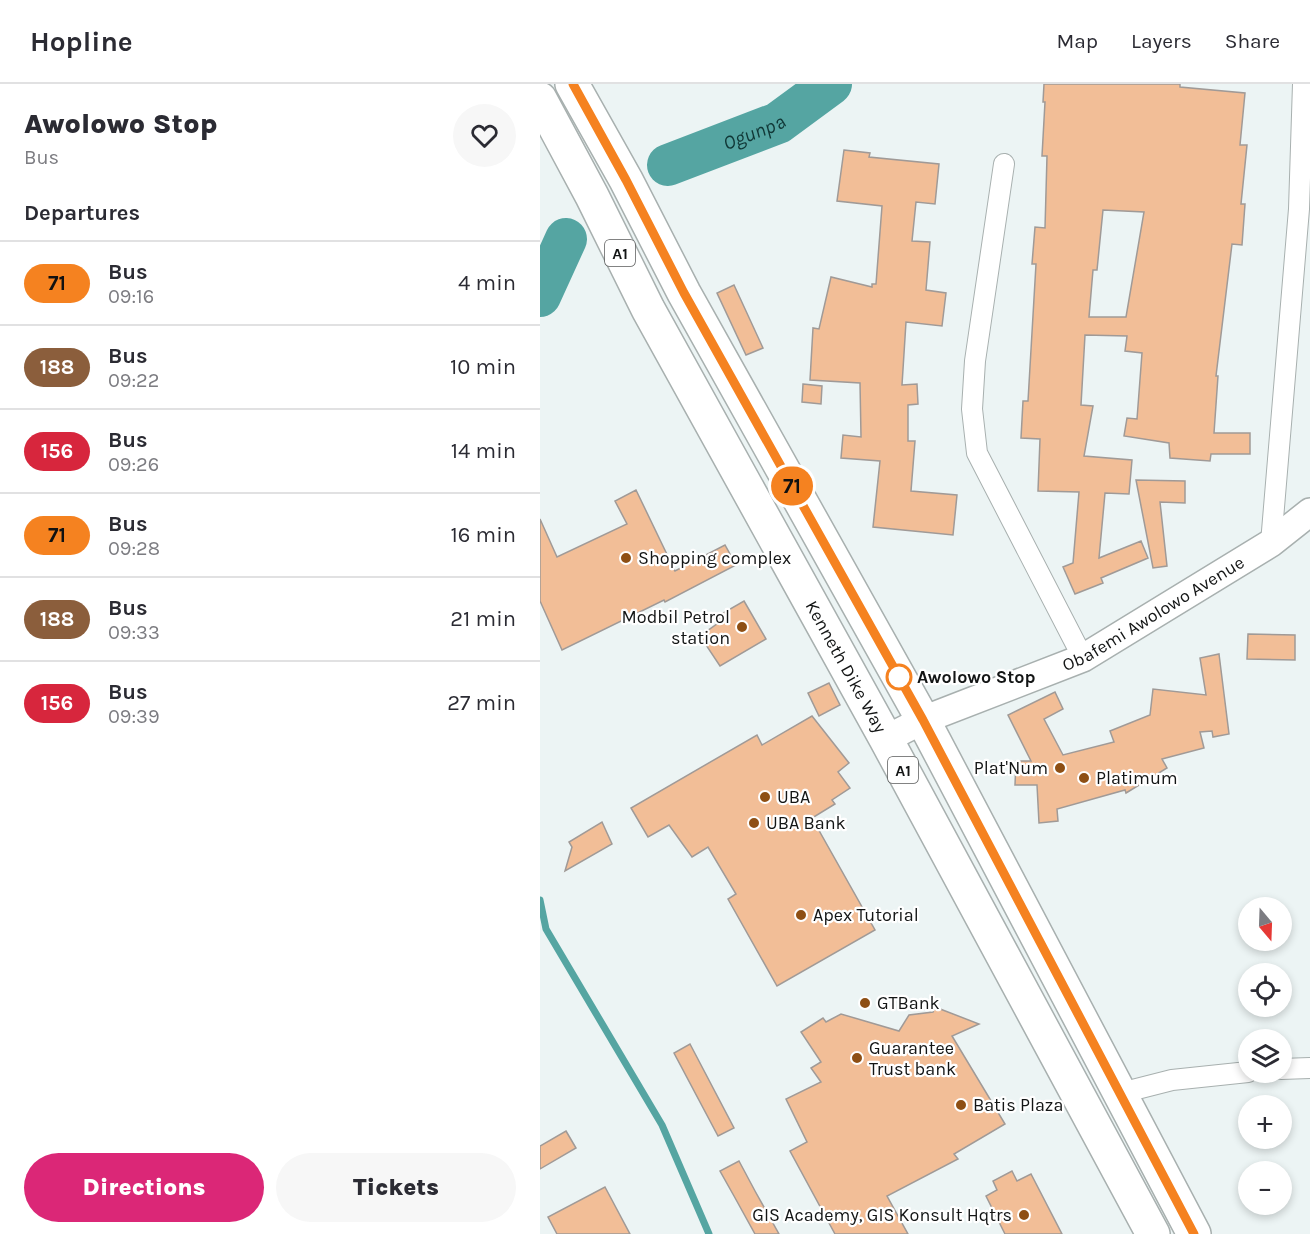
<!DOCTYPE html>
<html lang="en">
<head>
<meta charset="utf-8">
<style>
	:root { --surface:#fff; --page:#f7f7f7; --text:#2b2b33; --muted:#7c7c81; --line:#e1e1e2; --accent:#db2777 }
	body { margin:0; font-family:Karla,sans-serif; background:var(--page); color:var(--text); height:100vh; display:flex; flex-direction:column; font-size:22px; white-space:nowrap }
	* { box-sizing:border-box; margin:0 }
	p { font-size:20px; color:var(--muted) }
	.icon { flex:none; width:33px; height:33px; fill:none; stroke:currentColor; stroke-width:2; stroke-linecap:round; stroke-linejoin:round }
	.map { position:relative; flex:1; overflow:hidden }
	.sheet { display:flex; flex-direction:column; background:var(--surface); width:540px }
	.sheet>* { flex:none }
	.badge { padding:0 12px; border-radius:20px; font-size:21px; line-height:39px }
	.needle { width:39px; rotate:161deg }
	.fabs { position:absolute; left:698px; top:813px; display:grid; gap:12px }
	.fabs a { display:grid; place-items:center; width:54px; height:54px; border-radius:50%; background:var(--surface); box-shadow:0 3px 9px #0003; font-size:30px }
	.map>.badge { position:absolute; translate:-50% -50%; box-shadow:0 0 0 3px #fff }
	h2 { padding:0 24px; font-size:22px; line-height:54px }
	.round { display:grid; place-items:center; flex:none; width:63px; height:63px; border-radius:32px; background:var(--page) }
	.overview { display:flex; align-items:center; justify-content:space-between; height:102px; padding:0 24px }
	h1 { font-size:28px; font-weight:800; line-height:45px }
	.cta { display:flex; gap:12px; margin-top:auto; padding:12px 24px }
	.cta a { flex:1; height:69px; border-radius:36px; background:var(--accent); color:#fff; font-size:24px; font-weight:800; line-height:69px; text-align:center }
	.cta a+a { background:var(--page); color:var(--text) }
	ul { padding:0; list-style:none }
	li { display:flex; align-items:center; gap:18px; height:84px; padding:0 24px; border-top:2px solid var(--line) }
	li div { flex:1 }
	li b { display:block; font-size:22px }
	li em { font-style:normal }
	li .badge { min-width:66px; font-weight:700; text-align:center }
	header { display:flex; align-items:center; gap:36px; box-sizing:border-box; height:84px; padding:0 30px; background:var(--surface); border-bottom:2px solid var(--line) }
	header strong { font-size:28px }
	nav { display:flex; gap:33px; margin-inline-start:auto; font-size:21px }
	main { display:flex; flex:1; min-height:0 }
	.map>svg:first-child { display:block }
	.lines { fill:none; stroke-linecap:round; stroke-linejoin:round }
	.stream { stroke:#55a5a2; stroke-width:7 }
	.river { stroke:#55a5a2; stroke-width:42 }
	.building { fill:#f2be97; stroke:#a09a97; stroke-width:1.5; fill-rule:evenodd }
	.minor-casing { stroke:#a8b0af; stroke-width:22 }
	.secondary-casing { stroke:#a8b0af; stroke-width:30 }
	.trunk-casing { stroke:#a8b0af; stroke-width:36 }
	.minor { stroke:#fff; stroke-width:20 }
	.secondary { stroke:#fff; stroke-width:27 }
	.trunk { stroke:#fff; stroke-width:33 }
	.line-casing { stroke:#fff; stroke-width:14 }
	.line { stroke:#f58220; stroke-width:9 }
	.poi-dot { fill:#8e4f14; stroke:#fff; stroke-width:2 }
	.stop-dot { fill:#fff; stroke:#f58220; stroke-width:3 }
	.labels { text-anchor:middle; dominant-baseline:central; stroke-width:4.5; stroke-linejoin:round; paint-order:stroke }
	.shield { fill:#fff; stroke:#5a5b5b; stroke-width:1.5 }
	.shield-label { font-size:16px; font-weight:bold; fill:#131515 }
	.poi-label { font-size:18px; fill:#131515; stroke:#fff; text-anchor:start }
	.street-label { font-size:18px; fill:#131515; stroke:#fff }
	.stop-label { font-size:18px; font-weight:bold; fill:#131515; stroke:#fff; text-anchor:start }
	.water-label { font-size:20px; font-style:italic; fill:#103736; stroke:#fff }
</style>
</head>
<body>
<header>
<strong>Hopline</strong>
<nav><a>Map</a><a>Layers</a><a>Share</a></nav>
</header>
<main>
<section class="sheet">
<div class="overview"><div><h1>Awolowo Stop</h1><p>Bus</p></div><a class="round"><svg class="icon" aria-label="heart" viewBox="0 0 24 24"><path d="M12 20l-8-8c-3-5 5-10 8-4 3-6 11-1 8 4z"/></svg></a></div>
<h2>Departures</h2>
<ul>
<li><span class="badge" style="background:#f58220;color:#111">71</span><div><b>Bus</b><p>09:16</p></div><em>4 min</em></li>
<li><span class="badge" style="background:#8b5e3c;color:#fff">188</span><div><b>Bus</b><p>09:22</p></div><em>10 min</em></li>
<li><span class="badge" style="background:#d7263d;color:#fff">156</span><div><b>Bus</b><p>09:26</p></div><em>14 min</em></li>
<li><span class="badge" style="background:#f58220;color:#111">71</span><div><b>Bus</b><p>09:28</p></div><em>16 min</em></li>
<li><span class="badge" style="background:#8b5e3c;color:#fff">188</span><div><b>Bus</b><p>09:33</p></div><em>21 min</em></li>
<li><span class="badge" style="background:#d7263d;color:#fff">156</span><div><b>Bus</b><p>09:39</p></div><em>27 min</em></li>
</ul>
<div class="cta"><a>Directions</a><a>Tickets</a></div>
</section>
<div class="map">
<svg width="770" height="1150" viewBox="0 0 770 1150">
	<rect width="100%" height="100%" fill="#ecf4f4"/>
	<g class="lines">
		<polyline class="stream" points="0,816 6,845 122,1041 169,1150"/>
		<g class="river">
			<path id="s1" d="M128 81 238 39 291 0"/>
			<polyline points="0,212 26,155"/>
		</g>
	</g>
	<g class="building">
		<path d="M504 0H640V3L705 9 700 61H707L701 120H705L702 161 692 160 676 292H678L674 349H710V370H671L670 377 630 374 629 359 584 352 587 334 597 335 602 269 585 267 587 252 545 251 541 321 553 322 544 372 592 376 589 410 565 409 559 474 601 457 608 474 561 494 563 499 535 510 523 483 533 479 539 408 498 407 500 355 481 354 483 317H488L496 180H492L495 143 505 144 507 72H502L505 18H503ZM563 126 604 128 586 233H549L553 186H557Z"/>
		<polygon points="304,66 330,69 329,73 399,80 395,120 376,118 372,157 390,158 386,206 406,209 402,242 366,238 362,301 377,300 378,320 368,321 368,357 375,357 371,407 417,411 413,451 333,443 340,377 301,374 303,351 321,353 320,299 270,296 273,244 279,245 291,193 332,203 332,200 336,200 342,122 297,117"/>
		<polygon points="194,201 223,264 206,271 177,209"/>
		<polygon points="263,300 282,302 281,320 262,318"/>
		<polygon points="596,396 645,397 645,419 620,418 627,482 613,484"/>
		<polygon points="96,406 135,487 185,461 196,481 125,518 124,516 22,566 0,517 0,435 17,473 87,440 75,417"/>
		<polygon points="204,517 226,555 180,582 160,552 181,537 178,532"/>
		<polygon points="708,550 755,551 755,576 707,575"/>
		<polygon points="679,570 689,650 673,653 672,647 660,648 664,664 622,675 627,684 586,709 585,706 517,725 518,737 499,739 497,701 475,701 476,677 491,677 468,631 515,608 523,625 504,635 523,671 574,658 570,647 610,631 613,605 666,611 660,574"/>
		<polygon points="289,599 300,621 279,632 268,609"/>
		<polygon points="272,632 309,679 298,688 310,704 292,716 295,720 272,734 335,846 237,902 188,815 196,810 168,763 152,773 129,741 108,753 91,724 217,651 222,661"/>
		<polygon points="62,738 72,760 25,787 32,763 29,758"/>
		<polygon points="395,923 439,940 412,952 465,1040 414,1070 418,1075 347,1112 368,1150 295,1150 250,1067 267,1058 246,1015 281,998 271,984 281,978 261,948 283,934 286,938 301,930 359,947 369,931 393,928"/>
		<polygon points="150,960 194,1044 178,1052 134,969"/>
		<polygon points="26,1047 36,1064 0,1085 0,1062"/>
		<polygon points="199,1077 215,1107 239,1150 215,1150 194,1112 180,1087"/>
		<polygon points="472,1087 477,1097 491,1090 522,1150 465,1150 446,1112 457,1106 453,1097"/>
		<polygon points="65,1103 90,1150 17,1150 8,1133"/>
	</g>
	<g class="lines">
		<g class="minor-casing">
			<g id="minor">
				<polyline points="464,80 435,277 432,325 437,369 543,574"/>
				<polyline points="731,459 759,125 763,0"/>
				<polyline points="741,985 770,984"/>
				<polyline points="581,1009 632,996 708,988"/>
			</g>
		</g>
		<g class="secondary-casing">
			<g id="secondary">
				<path id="s2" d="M346 655 383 636 543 574 731 459 770 428"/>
			</g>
		</g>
		<g class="trunk-casing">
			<g id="trunk">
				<polyline points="32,0 86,96 144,209 383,636 654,1150"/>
				<path id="s3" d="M0 15 52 112 108 225 346 655 613 1150"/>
			</g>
		</g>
		<use href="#minor" class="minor"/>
		<use href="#secondary" class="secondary"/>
		<use href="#trunk" class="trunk"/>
	</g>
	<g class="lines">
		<g class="line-casing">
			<polyline id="line" points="33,0 86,96 144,209 383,636 654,1150"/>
		</g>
		<use href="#line" class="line"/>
	</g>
	<g class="poi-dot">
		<circle cx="86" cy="474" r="6"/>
		<circle cx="202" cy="543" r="6"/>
		<circle cx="520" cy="684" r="6"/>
		<circle cx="544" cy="694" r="6"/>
		<circle cx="225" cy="713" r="6"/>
		<circle cx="214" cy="739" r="6"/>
		<circle cx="261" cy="831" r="6"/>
		<circle cx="325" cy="919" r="6"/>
		<circle cx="317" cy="974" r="6"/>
		<circle cx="421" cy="1021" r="6"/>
		<circle cx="484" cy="1131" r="6"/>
	</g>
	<circle class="stop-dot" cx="359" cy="593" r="12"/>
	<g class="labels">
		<g class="shield">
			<rect x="65" y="156" width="30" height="26" rx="4.5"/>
			<rect x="348" y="673" width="30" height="26" rx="4.5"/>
		</g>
		<g class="shield-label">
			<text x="80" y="169">A1</text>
			<text x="363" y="686">A1</text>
		</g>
		<g class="poi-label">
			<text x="98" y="474">Shopping complex</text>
			<text x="190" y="533" text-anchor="end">Modbil Petrol<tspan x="190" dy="21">station</tspan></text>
			<text x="508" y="684" text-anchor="end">Plat'Num</text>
			<text x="556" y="694">Platimum</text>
			<text x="237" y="713">UBA</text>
			<text x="226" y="739">UBA Bank</text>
			<text x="273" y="831">Apex Tutorial</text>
			<text x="337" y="919">GTBank</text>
			<text x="329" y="964">Guarantee<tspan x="329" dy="21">Trust bank</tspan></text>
			<text x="433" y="1021">Batis Plaza</text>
			<text x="472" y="1131" text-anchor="end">GIS Academy, GIS Konsult Hqtrs</text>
		</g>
		<g class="street-label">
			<text stroke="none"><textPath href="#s2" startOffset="296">Obafemi Awolowo Avenue</textPath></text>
			<text stroke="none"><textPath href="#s3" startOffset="645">Kenneth Dike Way</textPath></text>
		</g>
		<g class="stop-label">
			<text x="377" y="593">Awolowo Stop</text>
		</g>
		<g class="water-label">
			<text stroke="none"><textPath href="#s1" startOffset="92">Ogunpa</textPath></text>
		</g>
	</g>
</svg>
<div class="fabs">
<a><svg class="needle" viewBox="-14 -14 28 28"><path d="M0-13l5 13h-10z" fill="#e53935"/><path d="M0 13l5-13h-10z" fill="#7c7c81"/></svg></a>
<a><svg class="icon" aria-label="locate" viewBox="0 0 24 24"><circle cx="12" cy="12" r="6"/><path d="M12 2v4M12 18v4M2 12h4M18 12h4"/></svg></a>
<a><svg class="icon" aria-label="layers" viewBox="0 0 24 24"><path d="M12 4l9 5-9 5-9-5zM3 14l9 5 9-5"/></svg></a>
<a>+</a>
<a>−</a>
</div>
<b class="badge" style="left:252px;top:402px;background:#f58220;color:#111">71</b>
</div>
</main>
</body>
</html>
